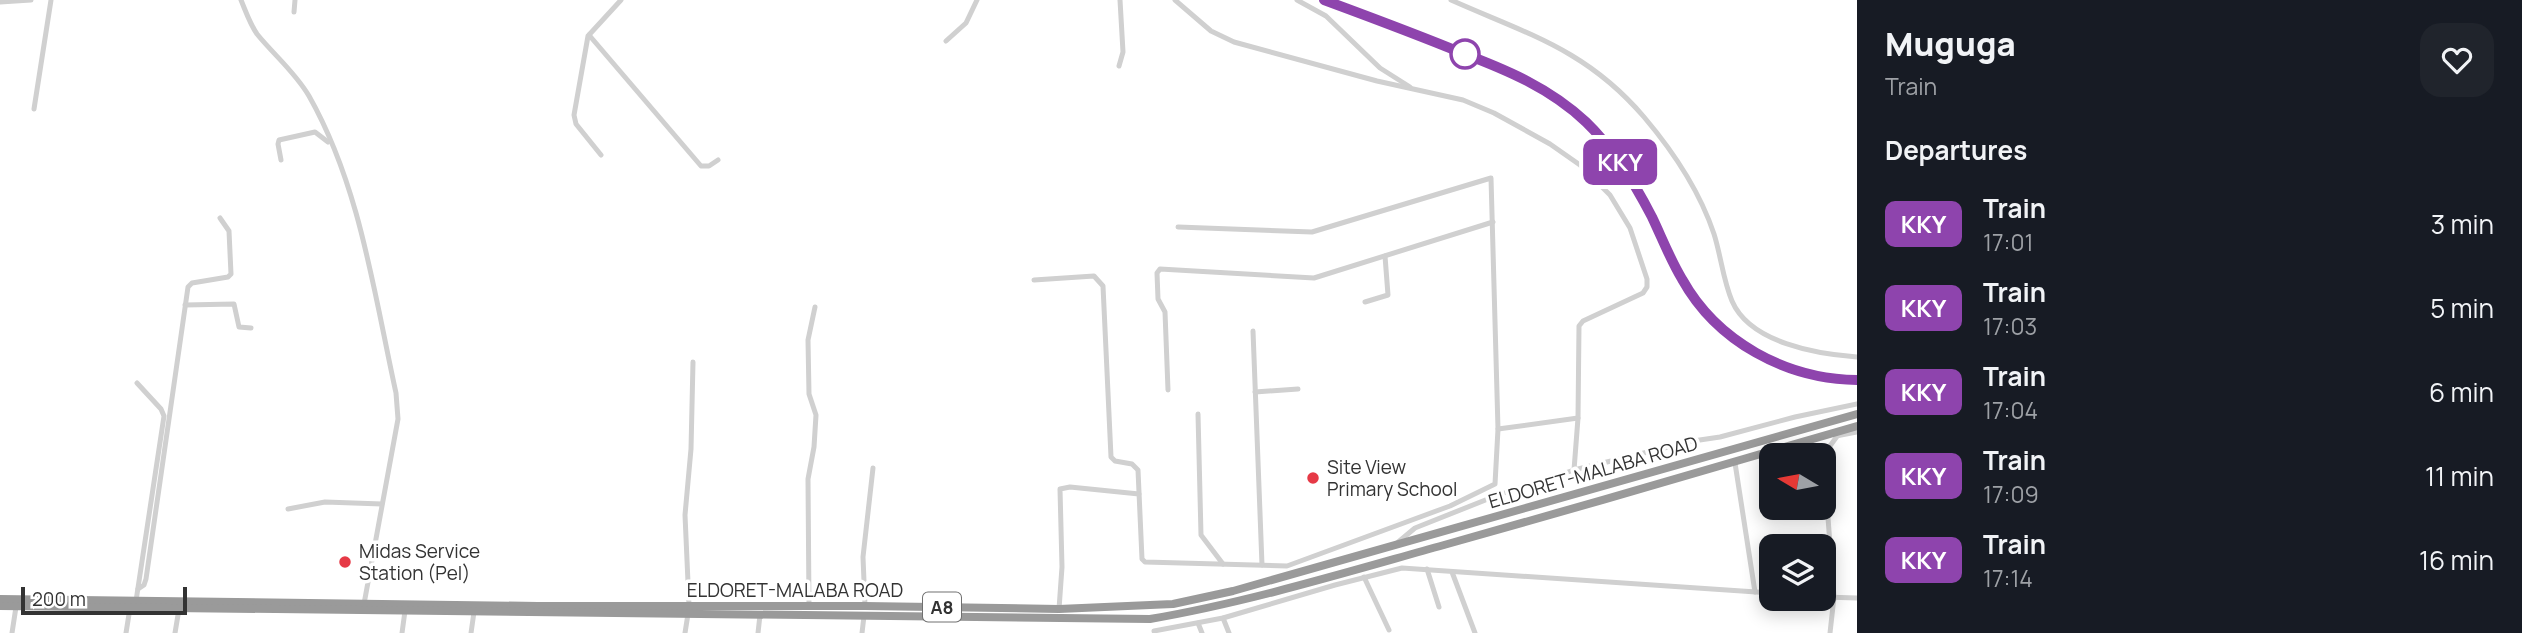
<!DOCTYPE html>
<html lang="en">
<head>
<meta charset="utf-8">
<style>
	:root { --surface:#171b24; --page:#20242c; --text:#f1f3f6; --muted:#9ea1a6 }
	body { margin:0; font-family:Manrope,sans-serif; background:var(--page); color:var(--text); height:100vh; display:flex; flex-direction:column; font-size:26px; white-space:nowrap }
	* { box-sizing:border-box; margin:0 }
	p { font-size:23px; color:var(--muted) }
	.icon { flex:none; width:38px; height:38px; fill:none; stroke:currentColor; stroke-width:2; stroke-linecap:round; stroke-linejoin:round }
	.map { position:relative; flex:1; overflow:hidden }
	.sheet { display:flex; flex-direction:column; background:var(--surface); width:665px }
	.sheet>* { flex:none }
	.badge { padding:0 14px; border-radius:10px; font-size:24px; line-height:46px }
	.needle { width:46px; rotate:280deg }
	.buttons { position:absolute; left:1759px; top:443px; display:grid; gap:14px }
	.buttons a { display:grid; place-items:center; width:77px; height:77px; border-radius:14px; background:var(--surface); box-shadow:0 4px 18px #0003; font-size:35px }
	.scale { position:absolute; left:21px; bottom:18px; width:166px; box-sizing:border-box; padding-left:7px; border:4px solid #333; border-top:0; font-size:19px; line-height:24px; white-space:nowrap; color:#333; -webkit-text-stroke:5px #fff; paint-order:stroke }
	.map>.badge { position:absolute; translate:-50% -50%; box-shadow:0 0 0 4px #fff }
	h2 { padding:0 28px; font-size:26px; line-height:63px }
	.round { display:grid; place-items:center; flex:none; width:74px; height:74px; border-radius:21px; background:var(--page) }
	.head { display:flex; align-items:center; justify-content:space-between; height:119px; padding:0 28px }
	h1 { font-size:33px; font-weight:800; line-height:52px }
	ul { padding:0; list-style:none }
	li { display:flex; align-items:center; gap:21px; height:84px; padding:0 28px }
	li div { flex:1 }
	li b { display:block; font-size:26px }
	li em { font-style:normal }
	li .badge { min-width:77px; font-weight:700; text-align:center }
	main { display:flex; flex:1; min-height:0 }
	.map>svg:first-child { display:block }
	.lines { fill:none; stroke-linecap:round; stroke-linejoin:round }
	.minor { stroke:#d0d0d0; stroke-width:5 }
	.highway { stroke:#9a9a9a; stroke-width:8 }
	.rail-casing { stroke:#888; stroke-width:4.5 }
	.rail { stroke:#fff; stroke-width:2; stroke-dasharray:5; stroke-linecap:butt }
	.line-casing { stroke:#fff; stroke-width:16 }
	.line { stroke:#8e44ad; stroke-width:10 }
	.stop-dot { fill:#fff; stroke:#8e44ad; stroke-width:3.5 }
	.poi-dot { fill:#e63946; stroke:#fff; stroke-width:2.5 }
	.labels { text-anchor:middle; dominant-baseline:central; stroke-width:7; stroke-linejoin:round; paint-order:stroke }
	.shield { fill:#fff; stroke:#707070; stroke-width:2 }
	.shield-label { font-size:18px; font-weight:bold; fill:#333 }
	.poi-label { font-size:19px; fill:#333; stroke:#fff; text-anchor:start }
	.street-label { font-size:19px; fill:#333; stroke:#fff }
</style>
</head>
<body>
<main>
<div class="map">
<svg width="1857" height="633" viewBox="0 0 1857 633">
	<rect width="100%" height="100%" fill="#fff"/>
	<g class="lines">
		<g class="minor">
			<path d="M241 0C246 12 250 24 257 34 274 55 295 72 309 96 360 186 374 293 396 393L398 419 364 604"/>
			<polyline points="1175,0 1211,31 1234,42 1377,81 1463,100 1494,113 1550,144 1580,165 1610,195 1630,228 1647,279 1647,287 1643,293 1583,321 1579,326 1578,418 1574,470"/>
			<polyline points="1297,0 1326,16 1380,68 1410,87"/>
			<path d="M1451 0C1527 34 1586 49 1644 117 1672 150 1700 192 1714 234 1721 256 1723 280 1732 301 1750 343 1817 354 1857 357"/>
			<polyline points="0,2 31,0"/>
			<polyline points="294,12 295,0"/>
			<polyline points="589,35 701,166 709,166 718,160"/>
			<polyline points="946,41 966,23 977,0"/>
			<polyline points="1119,66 1123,52 1120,0"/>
			<polyline points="34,109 51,0"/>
			<polyline points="601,155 576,124 574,115 588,36 621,0"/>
			<polyline points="281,160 278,144 279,140 315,132 328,142"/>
			<polyline points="1034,280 1094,276 1103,286 1111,457 1115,461 1132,464 1138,470 1142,559 1145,562 1287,566 1450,506 1495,484 1498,429 1491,178 1312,232 1178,227"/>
			<polyline points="1365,302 1388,295 1385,256"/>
			<polyline points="185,305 234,304 239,327 251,328"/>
			<polyline points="1253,331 1262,565"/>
			<polyline points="1168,390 1165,312 1158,299 1157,273 1160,269 1314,278 1493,222"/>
			<polyline points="1255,392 1298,389"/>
			<polyline points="1198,414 1201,535 1223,564"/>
			<polyline points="1498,429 1578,418"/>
			<polyline points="1836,436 1857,432"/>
			<polyline points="1735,463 1755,592"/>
			<polyline points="288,509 325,502 382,504"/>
			<polyline points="1397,543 1415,528 1498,495 1574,470 1693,441 1720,437 1795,417 1857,404"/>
			<polyline points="1427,569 1439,607"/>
			<polyline points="1452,572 1475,633"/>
			<polyline points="1364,577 1389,630"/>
			<polyline points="138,589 144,585 146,579 188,287 192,283 228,277 231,274 229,231 220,218"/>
			<polyline points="1824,597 1857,598"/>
			<polyline points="136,601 164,416 161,409 137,383"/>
			<polyline points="689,605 685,515 691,449 693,362"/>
			<polyline points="809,605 808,479 814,447 816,415 809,394 808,340 815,307"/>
			<polyline points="865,606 863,557 873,468"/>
			<polyline points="1059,609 1062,567 1060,489 1070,487 1139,494"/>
			<polyline points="1223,618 1229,633"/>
			<polyline points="1198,623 1202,633"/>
			<polyline points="1154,631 1223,618 1335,585 1402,568 1771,593"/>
			<polyline points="12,633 16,607"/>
			<polyline points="126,633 130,608"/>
			<polyline points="175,633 179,609"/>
			<polyline points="402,633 405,611"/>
			<polyline points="471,633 474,612"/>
			<polyline points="685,633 688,614"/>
			<polyline points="758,633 760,615"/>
			<polyline points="862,633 864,616"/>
			<polyline points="1830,633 1834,597 1824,465 1827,450 1838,435"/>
		</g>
		<g class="highway">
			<polyline points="0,599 538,606 865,606 1059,609 1173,604 1233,591 1857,414"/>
			<path d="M0 606 1150 619C1249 602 1347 572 1444 545 1582 506 1719 467 1857 426"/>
		</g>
		<g class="rail-casing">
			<path id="rail" d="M1324 0C1369 16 1413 33 1457 51 1504 69 1549 86 1586 122 1613 148 1635 184 1652 217 1663 238 1670 259 1682 279 1718 342 1786 379 1857 380"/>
		</g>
		<use href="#rail" class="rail"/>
	</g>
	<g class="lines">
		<g class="line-casing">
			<path id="line" d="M1324 0C1370 17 1416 34 1462 53 1507 70 1550 88 1586 122 1613 148 1635 184 1652 217 1662 238 1670 259 1682 279 1717 342 1786 379 1857 380"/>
		</g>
		<use href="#line" class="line"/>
	</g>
	<circle class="stop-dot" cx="1465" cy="54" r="14"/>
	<g class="poi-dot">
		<circle cx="1313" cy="478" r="7"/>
		<circle cx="345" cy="562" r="7"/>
	</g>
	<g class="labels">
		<rect class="shield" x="923" y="592.5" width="38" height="29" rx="5"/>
		<g class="shield-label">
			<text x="942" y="607">A8</text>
		</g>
		<g class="poi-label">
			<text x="1327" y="467">Site View<tspan x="1327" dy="22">Primary School</tspan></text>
			<text x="359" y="551">Midas Service<tspan x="359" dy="22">Station (Pel)</tspan></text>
		</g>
		<g class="street-label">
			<text transform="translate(1593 472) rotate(-16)">ELDORET-MALABA ROAD</text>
			<text x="795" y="590">ELDORET-MALABA ROAD</text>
		</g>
	</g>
</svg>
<div class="buttons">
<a><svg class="needle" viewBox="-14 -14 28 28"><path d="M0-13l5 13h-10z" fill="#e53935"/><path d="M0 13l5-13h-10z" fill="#9ea1a6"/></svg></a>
<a><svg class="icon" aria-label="layers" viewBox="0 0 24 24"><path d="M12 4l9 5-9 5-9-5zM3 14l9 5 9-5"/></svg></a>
</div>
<div class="scale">200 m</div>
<b class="badge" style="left:1620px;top:162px;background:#8e44ad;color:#fff">KKY</b>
</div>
<section class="sheet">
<div class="head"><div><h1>Muguga</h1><p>Train</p></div><a class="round"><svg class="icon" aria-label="heart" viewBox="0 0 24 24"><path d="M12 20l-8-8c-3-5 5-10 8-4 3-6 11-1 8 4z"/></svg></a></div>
<h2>Departures</h2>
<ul>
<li><span class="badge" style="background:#8e44ad;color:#fff">KKY</span><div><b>Train</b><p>17:01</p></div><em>3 min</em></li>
<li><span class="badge" style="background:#8e44ad;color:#fff">KKY</span><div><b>Train</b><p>17:03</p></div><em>5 min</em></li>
<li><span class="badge" style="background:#8e44ad;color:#fff">KKY</span><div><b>Train</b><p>17:04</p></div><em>6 min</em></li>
<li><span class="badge" style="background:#8e44ad;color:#fff">KKY</span><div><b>Train</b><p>17:09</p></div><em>11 min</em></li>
<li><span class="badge" style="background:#8e44ad;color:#fff">KKY</span><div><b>Train</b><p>17:14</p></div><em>16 min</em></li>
</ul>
</section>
</main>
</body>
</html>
